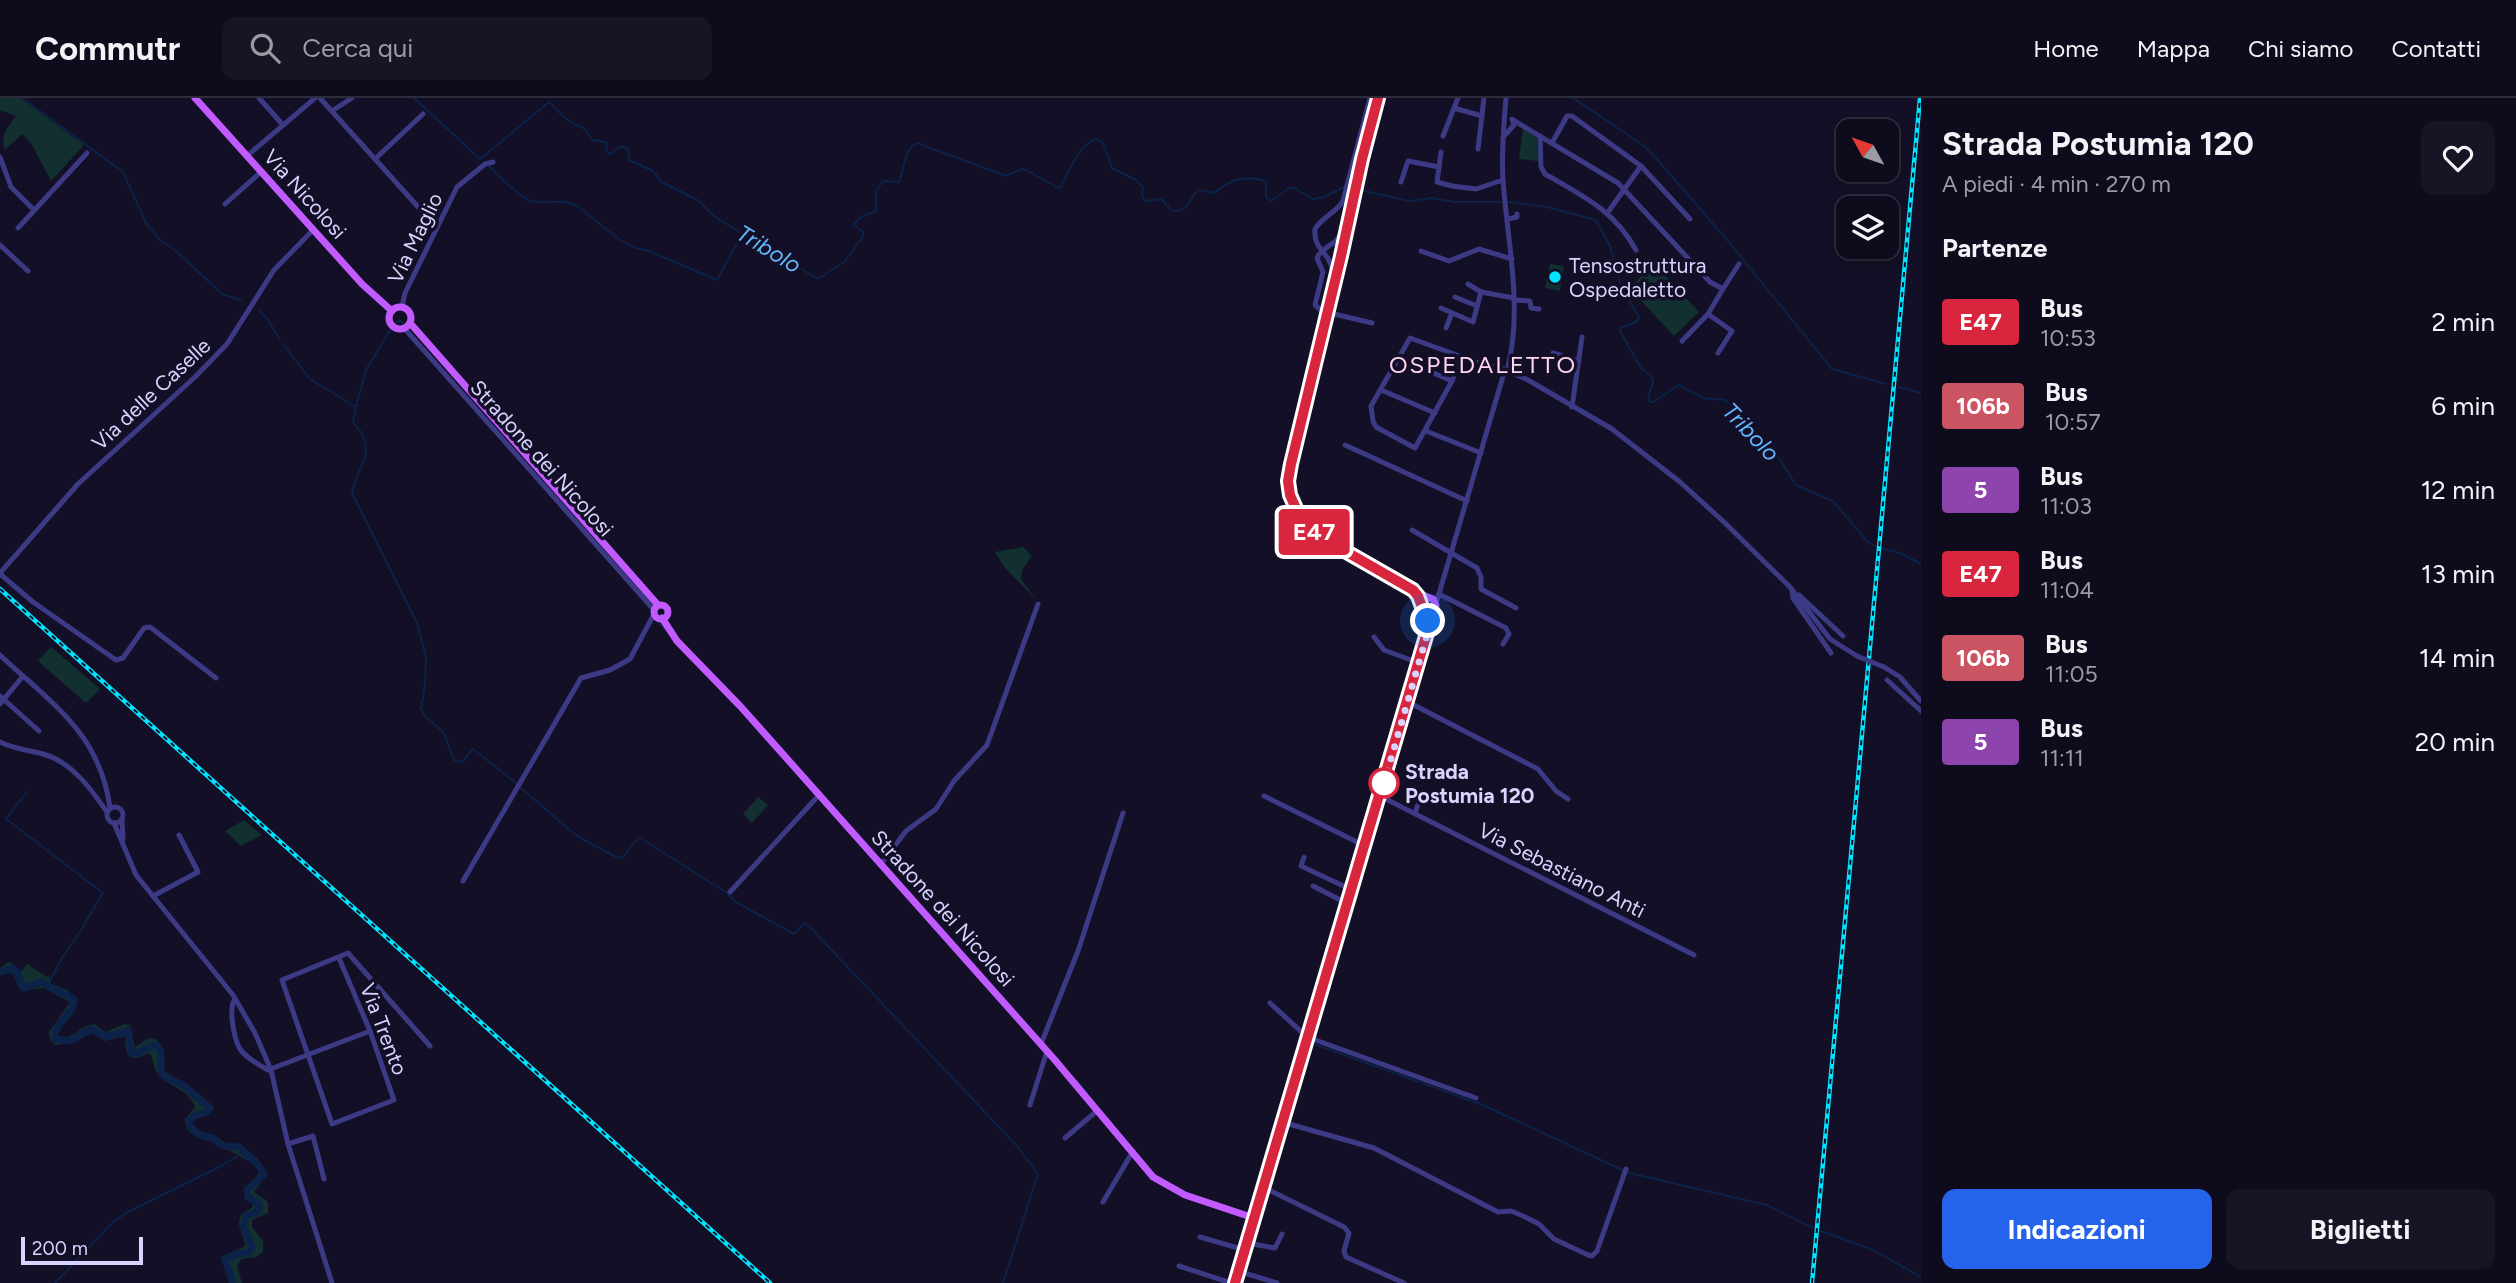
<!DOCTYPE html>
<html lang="it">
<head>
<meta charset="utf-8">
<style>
	:root { --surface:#0e0b1c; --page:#171425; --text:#f1f3f6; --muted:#9b9ba3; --line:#2e2b3b; --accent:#2563eb }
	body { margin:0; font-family:Figtree,sans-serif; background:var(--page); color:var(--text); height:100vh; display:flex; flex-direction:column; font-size:26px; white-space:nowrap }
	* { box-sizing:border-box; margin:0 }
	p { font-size:23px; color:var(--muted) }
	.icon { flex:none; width:38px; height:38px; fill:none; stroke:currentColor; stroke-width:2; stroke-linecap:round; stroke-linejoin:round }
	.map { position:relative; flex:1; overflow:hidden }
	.panel { display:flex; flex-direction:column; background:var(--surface); width:595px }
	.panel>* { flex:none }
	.badge { padding:0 14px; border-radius:5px; font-size:24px; line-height:46px }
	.needle { width:46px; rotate:310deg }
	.buttons { position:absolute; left:1836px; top:21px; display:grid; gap:14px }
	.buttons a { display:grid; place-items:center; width:63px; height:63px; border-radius:14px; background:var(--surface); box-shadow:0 4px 10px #0003,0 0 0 2px var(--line); font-size:35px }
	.scale { position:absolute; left:21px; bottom:18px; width:122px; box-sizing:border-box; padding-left:7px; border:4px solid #d9d4ff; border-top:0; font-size:19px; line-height:24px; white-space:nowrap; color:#d9d4ff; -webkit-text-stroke:5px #130f26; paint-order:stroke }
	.you { position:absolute; width:35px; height:35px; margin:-18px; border:5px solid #fff; border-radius:50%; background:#1a73e8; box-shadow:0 0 0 10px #1a73e833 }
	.map>.badge { position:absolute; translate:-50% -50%; box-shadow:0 0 0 4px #fff }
	h2 { padding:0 21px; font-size:26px; line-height:63px }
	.round { display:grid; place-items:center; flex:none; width:74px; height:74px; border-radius:14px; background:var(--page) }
	.summary { display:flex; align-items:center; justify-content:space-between; height:119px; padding:0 21px }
	h1 { font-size:33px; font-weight:700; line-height:52px }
	.button { display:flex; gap:14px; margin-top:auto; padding:14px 21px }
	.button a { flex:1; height:80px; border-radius:14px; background:var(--accent); color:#fff; font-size:28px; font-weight:700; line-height:80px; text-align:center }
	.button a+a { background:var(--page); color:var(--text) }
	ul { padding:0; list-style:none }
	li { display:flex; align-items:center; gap:21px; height:84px; padding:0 21px }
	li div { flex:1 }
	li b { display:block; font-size:26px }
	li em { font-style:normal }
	li .badge { min-width:77px; font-weight:700; text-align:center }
	header { display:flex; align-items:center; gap:42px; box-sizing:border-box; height:98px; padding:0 35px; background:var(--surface); border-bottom:2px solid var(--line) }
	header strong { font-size:33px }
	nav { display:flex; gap:38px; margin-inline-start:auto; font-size:24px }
	.search { width:490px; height:63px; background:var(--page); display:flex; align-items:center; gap:18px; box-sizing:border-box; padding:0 24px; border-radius:14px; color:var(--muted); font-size:26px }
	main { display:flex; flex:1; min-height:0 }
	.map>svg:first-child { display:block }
	.green { fill:#12302f }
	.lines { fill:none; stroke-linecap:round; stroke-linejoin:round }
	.stream { stroke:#0c2248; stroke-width:2 }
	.river { stroke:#0c2248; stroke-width:7 }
	.minor { stroke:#3d3a85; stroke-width:5 }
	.major { stroke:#c25bff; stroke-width:7 }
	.rail-casing { stroke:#00e5ff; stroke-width:4.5 }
	.rail { stroke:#130f26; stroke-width:2; stroke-dasharray:5; stroke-linecap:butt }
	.minor-bridge { stroke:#3d3a85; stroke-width:5 }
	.line-casing { stroke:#fff; stroke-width:16 }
	.line { stroke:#d7263d; stroke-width:10 }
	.walk { stroke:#d9d4ff; stroke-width:7; stroke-dasharray:0 12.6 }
	.poi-dot { fill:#00e5ff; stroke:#130f26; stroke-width:2.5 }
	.stop-dot { fill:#fff; stroke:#d7263d; stroke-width:3.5 }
	.labels { text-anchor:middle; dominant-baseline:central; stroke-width:7; stroke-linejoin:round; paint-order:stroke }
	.street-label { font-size:21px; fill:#d9d4ff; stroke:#130f26 }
	.poi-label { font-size:21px; fill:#d9d4ff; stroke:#130f26; text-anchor:start }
	.stop-label { font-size:21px; font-weight:bold; fill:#d9d4ff; stroke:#130f26; text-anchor:start }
	.water-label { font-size:23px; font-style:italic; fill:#62b6ff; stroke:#130f26 }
	.quarter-label { font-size:24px; letter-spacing:2px; fill:#ffd6f0; stroke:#130f26 }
</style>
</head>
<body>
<header>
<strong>Commutr</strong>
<div class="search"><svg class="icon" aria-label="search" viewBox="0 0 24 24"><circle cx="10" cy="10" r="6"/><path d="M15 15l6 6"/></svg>Cerca qui</div>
<nav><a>Home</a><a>Mappa</a><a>Chi siamo</a><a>Contatti</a></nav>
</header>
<main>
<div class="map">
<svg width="1921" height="1185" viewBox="0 0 1921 1185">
	<rect width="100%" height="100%" fill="#130f26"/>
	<g class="green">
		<path d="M0 0H20L84 47 51 83 31 45 22 36 5 52C0 38 7 30 16 18L0 12Z"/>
		<polygon points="1523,30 1537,40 1538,63 1519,61"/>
		<polygon points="1550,166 1564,168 1560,193 1545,190"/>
		<polygon points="1654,166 1699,214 1674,238 1629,190"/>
		<polygon points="1023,449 1032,458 1022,472 1021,481 1037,503 1005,470 995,454"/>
		<polygon points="51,549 100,591 86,605 38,563"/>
		<polygon points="758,699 768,707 752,725 743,716"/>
		<polygon points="244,722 262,737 241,748 225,733"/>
		<path d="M8 864C14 866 17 872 22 873L27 866 47 879 49 877 50 885 67 892 78 903 55 933 57 941C73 942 80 928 94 926L106 934 124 926 130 927 135 949 149 940 157 942 163 953 164 973C176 981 204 995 211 1008L210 1016 195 1020 191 1025 198 1033 214 1037 226 1045 240 1047 258 1061 267 1076 254 1094 268 1104V1115L252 1122V1129L263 1143V1154L256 1159 241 1161 237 1168 242 1185H229L221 1159 245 1148C245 1140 236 1127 240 1119 242 1114 250 1112 253 1108L252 1104 245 1099 244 1093C248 1085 256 1081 260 1073L257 1068C243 1059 227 1052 212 1044 199 1037 186 1040 185 1021L195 1009C190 994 173 989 161 980 153 973 155 962 149 955 128 966 126 959 125 938L105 943 93 934 74 945 55 947 50 942 49 934 70 904 44 890C21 891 23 902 13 876L9 874 0 877V870Z"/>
	</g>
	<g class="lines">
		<g class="stream">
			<polyline points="22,0 123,74 146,125 160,142 176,153 222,196 241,202"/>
			<path d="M414 0 480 61 549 4C556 10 563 20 571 24 584 32 583 26 592 42L606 44 607 54 610 56 619 49H625L628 52 629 62 653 73 662 84 699 103 715 119 818 181 844 164 863 139V134L853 127 861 119 876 113V93L883 83 899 84C905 71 903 52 917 45L1006 78 1022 71 1026 72 1058 90 1061 88C1070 73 1078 47 1096 41L1103 45 1112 70 1136 82 1143 89 1142 97 1145 103 1161 101 1172 113C1187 115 1190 101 1198 92L1215 95C1229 81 1247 77 1266 83V99L1271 103 1289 90H1294L1313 101 1324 99 1344 89"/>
			<polyline points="1573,0 1647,50 1728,143 1832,271 1886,286"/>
			<path d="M489 68C498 77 520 100 531 103 548 107 562 99 579 109 597 122 623 151 646 152L717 182 742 136"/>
			<polyline points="1360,92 1409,103 1432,100 1454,104 1501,104"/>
			<polyline points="1508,104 1547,109 1596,122 1610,148 1621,189 1639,219 1637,223 1621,230 1620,233 1641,270 1652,279 1653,284 1648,301 1650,304 1653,304 1679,287 1703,300 1725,302 1779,360 1796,387 1834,404 1867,443 1875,448"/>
			<polyline points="258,211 268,222 280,242"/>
			<polyline points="396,225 400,222 407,230"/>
			<polyline points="284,247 310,281 356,309 366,272 392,229"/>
			<polyline points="1899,289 1921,295"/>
			<path d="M356 309 353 324C356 329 361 333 363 338 373 358 354 377 352 395L417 525 426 559 425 587 421 611 426 619 444 635 454 662 462 664 473 651 516 685"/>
			<polyline points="1883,451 1900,455 1921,466"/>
			<polyline points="658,523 666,533"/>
			<polyline points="521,690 577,738 618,760 624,758 639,739 727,795 734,803 794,836 804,825 808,827 1016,1047 1038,1076 1003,1185"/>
			<polyline points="27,694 6,721 103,795 85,825"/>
			<polyline points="48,887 62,860 85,826"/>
			<polyline points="1311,945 1483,1007 1629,1075 1767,1107 1813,1130"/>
			<polyline points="1077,983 1087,995"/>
			<polyline points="1273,1044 1304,942"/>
			<polyline points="1251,1117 1258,1096"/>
			<polyline points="1821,1133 1873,1152 1921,1179"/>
			<polyline points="55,1185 111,1126 124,1116 223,1067 244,1054"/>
		</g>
		<path class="river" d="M0 874 13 870C21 875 17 885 25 890L41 884 74 901C75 917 53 924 55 941L71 943 91 931 107 939 128 932 132 955C142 957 147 947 157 947L161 954V975L167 980 183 987 210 1010 208 1014 194 1018 190 1022 189 1027 199 1037 213 1040 222 1048 239 1049 259 1068 264 1077 247 1092 248 1099 260 1107 257 1114 246 1118 243 1128 252 1149 248 1155 235 1156 225 1162 233 1185"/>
		<g class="minor">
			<polyline points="259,0 283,27"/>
			<polyline points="320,0 420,111 435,132"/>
			<polyline points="1454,10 1482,18"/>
			<polyline points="332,13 352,0"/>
			<polyline points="1513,22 1618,85 1710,184 1723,191 1708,216 1682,243"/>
			<polyline points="1505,37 1514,27 1512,21"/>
			<polyline points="1443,38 1458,0"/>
			<path d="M1540 38 1541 69 1545 76C1583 98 1614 112 1636 152"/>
			<polyline points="1552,45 1567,18 1572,18 1641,68 1690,121"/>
			<polyline points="1478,51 1484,0"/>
			<polyline points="247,58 315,0"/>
			<polyline points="0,59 11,89 34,112"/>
			<polyline points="375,61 423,16"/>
			<polyline points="1439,69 1441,54"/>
			<polyline points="1401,84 1408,63 1439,69 1437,84 1452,88 1476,91 1503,82"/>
			<polyline points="225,106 261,74"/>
			<polyline points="1608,114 1641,68"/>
			<polyline points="1508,121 1517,119 1517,116"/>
			<polyline points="18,130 87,55"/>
			<polyline points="0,147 28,173"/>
			<polyline points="1421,153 1449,163 1479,151 1512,161"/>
			<path d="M1332 171C1329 153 1313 152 1315 131 1322 119 1336 115 1343 103L1370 0"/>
			<polyline points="1468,186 1481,194"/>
			<polyline points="1723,191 1739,166"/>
			<polyline points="1455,199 1477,208"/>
			<polyline points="1514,202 1530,203 1531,210 1539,211"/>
			<polyline points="402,209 405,195 457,89 485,66 493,64"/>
			<polyline points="1441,210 1473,224 1481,194 1514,200"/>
			<path d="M1322 213 1315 207 1323 174 1317 160C1322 148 1335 148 1340 137"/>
			<polyline points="1330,215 1372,225"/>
			<polyline points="1708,216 1732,233 1718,255"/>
			<polyline points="404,230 654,512"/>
			<polyline points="1446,230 1452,215"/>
			<polyline points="1553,255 1579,263"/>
			<polyline points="1461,259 1452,283 1415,350 1376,329 1373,323 1371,308 1410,240 1479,265 1503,271"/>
			<polyline points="1399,260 1452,283"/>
			<polyline points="1510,274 1528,282 1612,331 1680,384 1724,424 1790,489 1830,541 1857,558"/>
			<path d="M1505 275 1511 273 1508 269C1523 207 1507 143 1503 81 1501 54 1504 27 1506 0"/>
			<polyline points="1381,292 1435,315"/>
			<polyline points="1572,309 1582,239"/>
			<polyline points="1426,333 1481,355"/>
			<polyline points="1345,347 1467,403"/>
			<polyline points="1412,432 1477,470 1481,479 1481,491 1516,510"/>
			<polyline points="0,475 78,386 195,279 227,246 274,172 313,132"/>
			<polyline points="0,476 33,504 116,562 123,560 144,530 150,529 216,580"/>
			<polyline points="1792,492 1793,500 1831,555"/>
			<polyline points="1439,496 1506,530 1509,536 1503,546"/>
			<polyline points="1799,497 1843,538"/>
			<polyline points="1436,506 1504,275"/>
			<polyline points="1374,539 1384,552 1419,565"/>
			<path d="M0 557C51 605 100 635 110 710"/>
			<polyline points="1884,569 1900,579 1921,603"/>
			<polyline points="1887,582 1921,613"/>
			<polyline points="0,598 39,633"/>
			<polyline points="1408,604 1538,671 1556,693 1568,701"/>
			<polyline points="0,606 23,578"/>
			<path d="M0 644C14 651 28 652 43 656 72 664 91 691 107 714"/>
			<polyline points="1264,698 1365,748"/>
			<polyline points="1380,698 1694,857"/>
			<circle cx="115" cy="717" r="8"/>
			<polyline points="1415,715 1422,695"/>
			<polyline points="122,721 123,741"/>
			<polyline points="114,725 136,777 233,897 255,935 271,972 288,1046 332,1185"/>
			<polyline points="1304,759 1301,768 1352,792"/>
			<polyline points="881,766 906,733 936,711 954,683 987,647 1038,506"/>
			<polyline points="463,783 581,580 610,572 630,561 654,516"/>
			<polyline points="1313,788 1348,806"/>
			<polyline points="730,794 819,697"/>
			<polyline points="153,798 198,774 179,737"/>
			<polyline points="339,860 370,933 394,1002 332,1026 282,882 348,855 430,948"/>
			<path d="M235 901C228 910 234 941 240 951 246 960 259 967 268 972L370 933"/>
			<polyline points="1270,905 1307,939 1476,1000"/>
			<polyline points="1041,946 1078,853 1123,715"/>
			<polyline points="1030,1007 1047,953"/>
			<polyline points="1282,1024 1374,1050 1498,1114 1511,1113 1523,1118 1539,1126 1554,1141 1588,1157 1592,1158 1597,1153 1626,1071"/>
			<polyline points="1065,1040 1098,1012"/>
			<polyline points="288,1046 313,1038 324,1081"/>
			<polyline points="1263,1089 1344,1129 1349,1135 1344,1153 1346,1159 1404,1185"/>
			<polyline points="1103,1104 1133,1053"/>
			<polyline points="1200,1139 1245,1152"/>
			<polyline points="1247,1145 1275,1150 1282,1136"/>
			<polyline points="1179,1168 1231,1185"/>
			<polyline points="1238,1173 1277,1185"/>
		</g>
		<g class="major">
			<polyline points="195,0 362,186 392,213"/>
			<circle cx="400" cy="220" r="11"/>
			<polyline points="410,225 658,507"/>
			<polyline points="1415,494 1429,528"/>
			<circle cx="661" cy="514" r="7"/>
			<polyline points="662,520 677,543 741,609 1054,961 1153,1079 1185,1097 1254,1120"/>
			<path d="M1235 1185 1436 508 1433 501C1410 494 1315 440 1301 422 1290 407 1287 389 1290 370L1346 118 1378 0"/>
		</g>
		<g class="rail-casing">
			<g id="rail">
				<polyline points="0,491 770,1185"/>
				<polyline points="1812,1185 1920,0"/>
			</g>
		</g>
		<use href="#rail" class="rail"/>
		<polyline class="minor-bridge" points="1857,558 1884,569"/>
	</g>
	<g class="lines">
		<g class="line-casing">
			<polyline id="line" points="1235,1185 1429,528 1418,498 1413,492 1324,441 1302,424 1290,397 1288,383 1291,366 1341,158 1362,61 1378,0"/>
		</g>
		<use href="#line" class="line"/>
		<polyline class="walk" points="1384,685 1429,530 1428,523"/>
	</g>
	<circle class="poi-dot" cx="1555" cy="179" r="7"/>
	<circle class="stop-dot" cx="1384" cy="685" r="14"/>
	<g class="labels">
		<g class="street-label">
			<text transform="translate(305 96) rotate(48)">Via Nicolosi</text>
			<text transform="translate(415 140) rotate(-64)">Via Maglio</text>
			<text transform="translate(151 296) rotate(-43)">Via delle Caselle</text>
			<text transform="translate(542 360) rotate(48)">Stradone dei Nicolosi</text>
			<text transform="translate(1562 772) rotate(27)">Via Sebastiano Anti</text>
			<text transform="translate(943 810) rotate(48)">Stradone dei Nicolosi</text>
			<text transform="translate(384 931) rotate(69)">Via Trento</text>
		</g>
		<g class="poi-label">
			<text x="1569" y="167">Tensostruttura<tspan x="1569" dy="24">Ospedaletto</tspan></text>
		</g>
		<g class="stop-label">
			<text x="1405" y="673">Strada<tspan x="1405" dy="24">Postumia 120</tspan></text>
		</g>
		<g class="water-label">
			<text transform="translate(769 151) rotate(31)">Tribolo</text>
			<text transform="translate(1751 334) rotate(46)">Tribolo</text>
		</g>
		<g class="quarter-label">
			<text x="1483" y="266">OSPEDALETTO</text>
		</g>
	</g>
</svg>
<div class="buttons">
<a><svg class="needle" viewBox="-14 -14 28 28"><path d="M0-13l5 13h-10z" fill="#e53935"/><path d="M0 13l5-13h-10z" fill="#9b9ba3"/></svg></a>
<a><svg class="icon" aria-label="layers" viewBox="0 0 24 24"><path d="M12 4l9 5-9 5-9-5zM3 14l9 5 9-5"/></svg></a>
</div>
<div class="scale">200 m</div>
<div class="you" style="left:1428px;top:523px"></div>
<b class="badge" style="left:1314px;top:434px;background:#d7263d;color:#fff">E47</b>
</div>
<section class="panel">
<div class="summary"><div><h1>Strada Postumia 120</h1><p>A piedi · 4 min · 270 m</p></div><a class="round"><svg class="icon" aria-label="heart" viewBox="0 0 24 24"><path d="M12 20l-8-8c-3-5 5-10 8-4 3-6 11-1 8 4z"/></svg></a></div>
<h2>Partenze</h2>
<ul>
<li><span class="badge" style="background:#d7263d;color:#fff">E47</span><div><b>Bus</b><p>10:53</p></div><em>2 min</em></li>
<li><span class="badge" style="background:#ca5462;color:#fff">106b</span><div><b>Bus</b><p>10:57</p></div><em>6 min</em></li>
<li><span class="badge" style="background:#8e44ad;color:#fff">5</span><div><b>Bus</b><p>11:03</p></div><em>12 min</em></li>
<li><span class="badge" style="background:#d7263d;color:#fff">E47</span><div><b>Bus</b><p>11:04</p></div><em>13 min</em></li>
<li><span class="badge" style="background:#ca5462;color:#fff">106b</span><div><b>Bus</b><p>11:05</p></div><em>14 min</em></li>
<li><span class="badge" style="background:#8e44ad;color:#fff">5</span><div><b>Bus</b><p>11:11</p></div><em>20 min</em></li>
</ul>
<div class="button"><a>Indicazioni</a><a>Biglietti</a></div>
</section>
</main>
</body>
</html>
